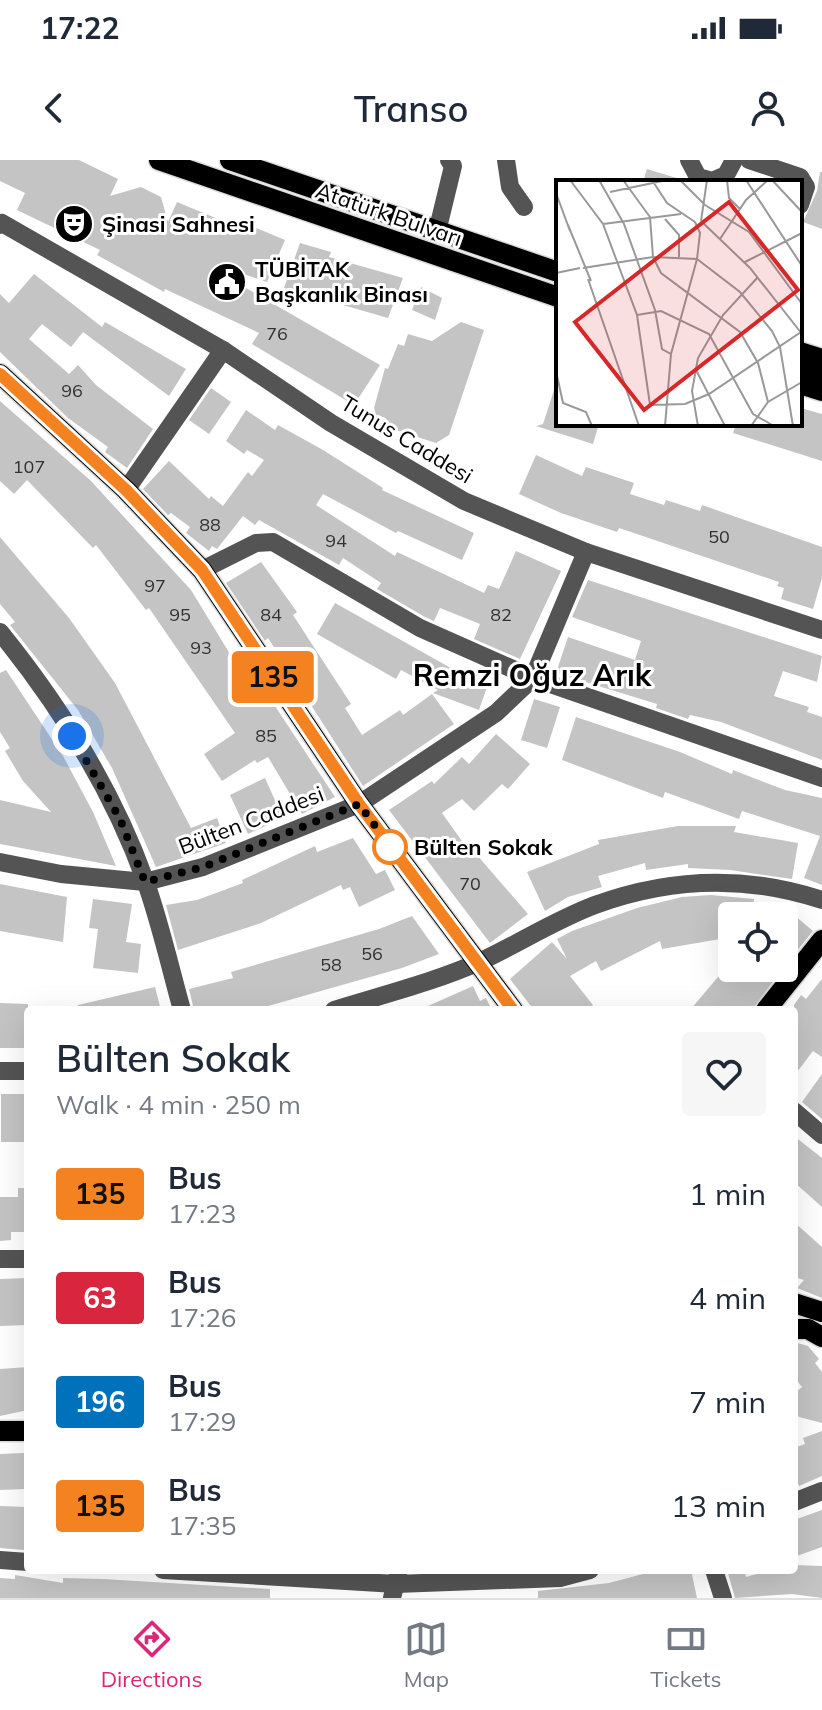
<!DOCTYPE html>
<html lang="en">
<head>
<meta charset="utf-8">
<style>
	:root { --surface:#fff; --page:#f6f6f7; --text:#1f2937; --muted:#747a83; --line:#e0e1e3; --accent:#db2777 }
	body { margin:0; font-family:Mulish,sans-serif; background:var(--page); color:var(--text); height:100vh; display:flex; flex-direction:column; font-size:30px; white-space:nowrap }
	* { box-sizing:border-box; margin:0 }
	p { font-size:26px; color:var(--muted) }
	.icon { flex:none; width:44px; height:44px; fill:none; stroke:currentColor; stroke-width:2; stroke-linecap:round; stroke-linejoin:round }
	.map { position:relative; flex:1; overflow:hidden }
	.sheet { position:absolute; left:24px; top:846px; width:774px; height:568px; display:flex; flex-direction:column; background:var(--surface); border-radius:8px; box-shadow:0 8px 32px #0002 }
	.sheet>* { flex:none }
	.badge { padding:0 16px; border-radius:6px; font-size:28px; line-height:52px }
	.tools { position:absolute; left:718px; top:742px; display:grid; gap:16px }
	.tools a { display:grid; place-items:center; width:80px; height:80px; border-radius:8px; background:var(--surface); box-shadow:0 8px 32px #0002; font-size:40px }
	.you { position:absolute; width:40px; height:40px; margin:-20px; border:6px solid #fff; border-radius:50%; background:#1a73e8; box-shadow:0 0 0 12px #1a73e833 }
	.map>.badge { position:absolute; translate:-50% -50%; box-shadow:0 0 0 4px #fff }
	.round { display:grid; place-items:center; flex:none; width:84px; height:84px; border-radius:8px; background:var(--page) }
	.head { display:flex; align-items:center; justify-content:space-between; height:136px; padding:0 32px }
	h1 { font-size:38px; font-weight:600; line-height:60px }
	ul { padding:0; list-style:none }
	li { display:flex; align-items:center; gap:24px; height:104px; padding:0 32px }
	li div { flex:1 }
	li b { display:block; font-size:30px }
	li em { font-style:normal }
	li .badge { min-width:88px; font-weight:700; text-align:center }
	.status { display:flex; justify-content:space-between; align-items:center; height:56px; padding:0 40px; background:var(--surface); direction:ltr }
	.status svg { height:22px; fill:currentColor }
	header { display:flex; justify-content:space-between; align-items:center; height:104px; padding:0 32px; background:var(--surface); font-size:36px; font-weight:600 }
	.menu { display:flex; justify-content:space-around; align-items:center; height:112px; border-top:2px solid var(--line); background:var(--surface); font-size:22px; color:var(--muted) }
	.menu a { display:grid; justify-items:center; gap:4px }
	.menu .current { color:var(--accent) }
	.map>svg:first-child { display:block }
	.building { fill:#c4c4c4 }
	.lines { fill:none; stroke-linecap:round; stroke-linejoin:round }
	.major-casing { stroke:#dbdbdb; stroke-width:23 }
	.minor { stroke:#545454; stroke-width:18 }
	.major { stroke:#000; stroke-width:20 }
	.line-casing { stroke:#fff; stroke-width:18 }
	.line { stroke:#f58220; stroke-width:12 }
	.walk { stroke:#000; stroke-width:8; stroke-dasharray:0 14.4 }
	.stop-dot { fill:#fff; stroke:#f58220; stroke-width:4 }
	.labels { text-anchor:middle; dominant-baseline:central; stroke-width:6; stroke-linejoin:round; paint-order:stroke }
	.number-label { font-size:18px; fill:#313131 }
	.street-label { font-size:22px; fill:#000; stroke:#fff }
	.poi-label { font-size:22px; font-weight:bold; fill:#000; stroke:#fff; text-anchor:start }
	.stop-label { font-size:22px; font-weight:bold; fill:#000; stroke:#fff; text-anchor:start }
	.district-label { font-size:30px; font-weight:bold; fill:#000; stroke:#fff }
	.inset-road { fill:none; stroke:#999; stroke-width:2 }
	.view { fill:#d62828; fill-opacity:0.15; stroke:#d62828; stroke-width:4 }
	.inset-edge { fill:none; stroke:#000; stroke-width:4 }
</style>
</head>
<body>
<div class="status"><b>17:22</b><svg viewBox="0 0 49 12"><path d="M0 12V9h3v3zM5 12V6h3v6zM10 12V3h3v9zM15 12V0h3v12zM26 1h20v11H26zM47 4h2v5h-2z"/></svg></div>
<header><svg class="icon" aria-label="back" viewBox="0 0 24 24"><path d="M15 5l-7 7 7 7"/></svg>Transo<svg class="icon" aria-label="person" viewBox="0 0 24 24"><circle cx="12" cy="8" r="4"/><path d="M4 21q1-7 8-7t8 7"/></svg></header>
<div class="map">
<svg width="822" height="1438" viewBox="0 0 822 1438">
	<rect width="100%" height="100%" fill="#fff"/>
	<g class="building">
		<polygon points="0,0 79,0 118,19 110,36 141,27 161,37 168,62 177,42 230,64 233,58 285,80 267,122 220,106 218,112 380,205 354,245 252,184 259,173 165,129 164,132 97,95 100,90 17,50 25,33 0,21"/>
		<polygon points="647,9 683,20 682,22 643,22"/>
		<polygon points="820,12 822,12 822,69 803,62 817,31"/>
		<polygon points="300,83 331,92 329,97 403,118 388,158 284,128"/>
		<polygon points="34,114 102,167 105,162 186,209 169,236 83,172 71,187 42,164 29,179 69,214 78,205 96,225 153,269 127,308 105,292 108,287 68,258 0,192 0,134 9,143"/>
		<polygon points="421,127 442,138 435,160 412,150"/>
		<polygon points="461,162 484,170 449,275 436,283 383,266 386,258 376,255 374,248 385,208 388,209 398,184 404,186 408,174 432,181"/>
		<polygon points="556,224 558,264 599,264 593,284 536,266 543,264"/>
		<polygon points="211,228 231,242 209,274 189,260"/>
		<polygon points="0,241 91,321 191,430 230,494 275,546 335,637 302,654 268,597 257,603 255,600 222,621 204,594 235,573 149,448 146,450 96,385 93,388 27,320 14,334 0,321"/>
		<polygon points="804,249 822,254 822,301 733,273 736,264 800,264"/>
		<polygon points="246,250 275,270 278,265 323,290 383,328 382,330 474,373 462,400 398,371 396,373 323,334 316,345 395,396 397,392 484,433 488,425 499,429 516,391 561,411 520,499 474,479 480,464 440,448 434,461 425,457 377,429 381,423 343,398 339,405 259,360 255,365 243,356 217,389 212,386 209,391 186,373 190,367 171,353 168,355 143,329 169,301 209,339 211,336 223,346 248,312 252,316 264,300 247,290 244,294 226,281"/>
		<polygon points="536,295 582,316 586,307 634,323 630,334 664,345 666,340 700,351 702,345 822,387 822,418 813,449 781,439 784,428 777,426 779,422 619,368 617,372 561,353 519,334"/>
		<polygon points="0,377 69,458 115,523 191,668 217,658 226,683 156,707 112,608 78,550 10,465 15,462 0,444"/>
		<polygon points="261,402 297,452 293,455 351,544 345,548 362,575 400,550 403,555 432,534 454,564 363,626 268,478 265,481 226,423"/>
		<polygon points="588,420 822,496 817,522 783,511 774,536 809,547 807,552 822,557 822,600 721,562 690,555 688,559 656,548 657,544 556,513 568,477 635,500 641,481 572,457"/>
		<polygon points="335,443 449,507 488,524 479,550 433,533 438,530 401,510 396,519 317,474"/>
		<polygon points="6,510 63,596 93,652 116,706 0,684 0,640 51,652 23,621 5,591 10,588 0,572 0,513"/>
		<polygon points="534,539 560,547 547,588 521,580"/>
		<polygon points="576,557 680,592 732,614 733,610 785,630 822,638 822,725 804,718 820,676 742,651 739,659 665,632 663,638 562,600"/>
		<polygon points="496,574 530,604 508,629 502,624 474,651 462,639 442,653 474,698 477,695 528,754 490,783 389,650 432,621 434,624 462,597 469,604"/>
		<polygon points="265,618 283,658 248,674 230,635"/>
		<polygon points="678,666 736,666 734,672 798,683 792,719 730,710 688,708 688,704 646,710 645,703 598,716 602,727 568,737 545,751 527,712 599,684 598,680"/>
		<polygon points="353,678 376,714 385,710 395,730 359,747 350,727 343,730 341,725 261,763 178,790 166,745 197,740 243,723 242,720 315,686 317,692"/>
		<polygon points="0,724 67,737 63,782 0,771"/>
		<polygon points="711,735 754,739 752,756 732,756 732,777 662,789 660,781 601,811 596,801 570,816 593,845 588,850 534,850 510,819 552,782 567,799 557,779 572,771 637,748 682,737"/>
		<polygon points="93,739 132,744 126,782 141,784 138,813 93,808 98,769 89,768"/>
		<polygon points="794,755 813,771 784,807 784,758 789,762"/>
		<polygon points="412,756 439,794 402,808 254,850 194,850 189,829 233,818 231,812 379,769"/>
		<polygon points="729,804 732,808 783,808 752,850 690,850"/>
		<polygon points="822,819 822,897 813,891 794,916 794,845 801,835 806,839"/>
		<polygon points="473,826 480,841 486,838 492,850 419,850"/>
		<polygon points="155,827 161,850 79,850 78,845"/>
		<polygon points="0,843 28,844 28,888 0,888"/>
		<polygon points="822,914 822,959 802,942"/>
		<rect x="1" y="934" width="27" height="48"/>
		<polygon points="794,976 822,998 822,1047 794,1022"/>
		<polygon points="18,1028 28,1028 28,1072 11,1072 11,1080 0,1081 0,1037 18,1037"/>
		<polygon points="794,1062 822,1087 822,1138 797,1128 804,1120 794,1117"/>
		<polygon points="28,1118 28,1165 0,1166 0,1119"/>
		<polygon points="794,1182 808,1186 819,1199 815,1203 822,1212 822,1263 799,1257 794,1250 794,1234 802,1227 794,1217"/>
		<polygon points="28,1207 28,1250 0,1256 0,1209"/>
		<polygon points="822,1271 822,1316 799,1326 794,1313 794,1288 805,1284 803,1278"/>
		<polygon points="24,1293 26,1329 0,1330 0,1294"/>
		<polygon points="0,1346 27,1347 24,1390 0,1388"/>
		<polygon points="822,1350 822,1387 794,1397 794,1360"/>
		<polygon points="794,1405 822,1406 822,1438 792,1434 735,1438 727,1410 744,1410 746,1417 771,1410 794,1410"/>
		<polygon points="658,1410 691,1410 697,1438 538,1438 538,1431 609,1423"/>
		<polygon points="15,1415 63,1423 63,1418 103,1419 270,1429 270,1438 0,1438 0,1418 15,1419"/>
	</g>
	<g class="lines">
		<g class="major-casing">
			<g id="major">
				<polyline points="159,0 558,137"/>
				<polyline points="230,0 558,112"/>
				<polyline points="800,192 822,199"/>
				<polyline points="800,208 822,215"/>
				<polyline points="0,214 126,330 202,410 359,644 513,850"/>
				<polyline points="800,224 822,231"/>
				<polyline points="766,850 822,780"/>
				<polyline points="794,1143 822,1152"/>
				<polyline points="794,1169 808,1169 822,1177"/>
				<polyline points="0,1271 28,1271"/>
			</g>
		</g>
		<g class="minor">
			<polyline points="506,0 510,27 524,47"/>
			<polyline points="689,0 698,17 712,21 726,15 734,0"/>
			<polyline points="749,0 800,17 806,27 800,45"/>
			<polyline points="0,65 2,63 223,190 331,263 464,341 586,392 822,470"/>
			<polyline points="437,72 453,6 449,0"/>
			<polyline points="126,330 223,190"/>
			<polyline points="202,410 256,383 273,382 420,468 533,518 822,618"/>
			<path d="M0 472C59 545 113 631 145 720 160 762 170 807 182 850"/>
			<polyline points="0,702 61,714 145,722 203,707 359,644 496,553 533,518 586,392"/>
			<path d="M334 850C382 835 434 822 479 802 518 784 555 760 595 745 669 718 746 715 822 740"/>
			<polyline points="0,911 28,911"/>
			<polyline points="794,951 822,975"/>
			<polyline points="0,1099 28,1099"/>
			<polyline points="794,1342 822,1331"/>
			<polyline points="0,1400 28,1402"/>
			<polyline points="163,1410 396,1424 560,1418 590,1410"/>
			<polyline points="714,1410 723,1438"/>
			<polyline points="392,1438 399,1410"/>
		</g>
		<use href="#major" class="major"/>
	</g>
	<g class="lines">
		<g class="line-casing">
			<polyline id="line" points="0,214 126,330 202,410 359,644 513,850"/>
		</g>
		<use href="#line" class="line"/>
		<polyline class="walk" points="72,576 120,659 145,722 203,707 359,644 392,689 390,687"/>
	</g>
	<defs>
		<g id="theatre-disc" transform="scale(2)"><circle r="9.5" fill="#000" stroke="#fff"/><path d="M-5-5.5Q0-4 5-5.5V0Q5 5 0 6Q-5 5-5 0ZM-3.3-2.5H-1v1.5H-3.3ZM1-2.5H3.3v1.5H1ZM-2.8 1Q0 5.5 2.8 1Z" fill="#fff"/></g>
		<g id="civic-disc" transform="scale(2)"><circle r="9.5" fill="#000" stroke="#fff"/><path d="M-.6-6.5H3V-4.5H.6V-3L4-1V1h2V6H-6V1h2V-1L-.6-3ZM-1.2 2.5V6h2.4V2.5Z" fill="#fff"/></g>
	</defs>
	<g fill-rule="evenodd">
		<use href="#theatre-disc" x="74" y="64"/>
		<use href="#civic-disc" x="227" y="122"/>
	</g>
	<circle class="stop-dot" cx="390" cy="687" r="16"/>
	<g class="labels">
		<g class="number-label">
			<text x="277" y="173">76</text>
			<text x="72" y="230">96</text>
			<text x="29" y="306">107</text>
			<text x="210" y="364">88</text>
			<text x="719" y="376">50</text>
			<text x="336" y="380">94</text>
			<text x="155" y="425">97</text>
			<text x="180" y="454">95</text>
			<text x="271" y="454">84</text>
			<text x="501" y="454">82</text>
			<text x="201" y="487">93</text>
			<text x="266" y="575">85</text>
			<text x="470" y="723">70</text>
			<text x="372" y="793">56</text>
			<text x="331" y="804">58</text>
		</g>
		<g class="street-label">
			<text transform="translate(389 54) rotate(19)">Atatürk Bulvarı</text>
			<text transform="translate(407 279) rotate(31)">Tunus Caddesi</text>
			<text transform="translate(251 660) rotate(-21)">Bülten Caddesi</text>
		</g>
		<g class="poi-label">
			<text x="102" y="64">Şinasi Sahnesi</text>
			<text x="255" y="109">TÜBİTAK<tspan x="255" dy="25">Başkanlık Binası</tspan></text>
		</g>
		<g class="stop-label">
			<text x="414" y="687">Bülten Sokak</text>
		</g>
		<g class="district-label">
			<text x="532" y="515">Remzi Oğuz Arık</text>
		</g>
	</g>
	<g transform="translate(556 20)">
		<rect width="246" height="246" fill="#fff"/>
		<path class="inset-road" d="M14 0 47 44 81 135 94 225 129 224 153 214 245 152M43 0 68 44 99 130 106 169 115 174M67 0 94 37 97 77 105 93 184 152 202 183 212 222M96 0 111 23 139 42M124 0 149 25 193 52 246 124M171 0 173 18 184 29M190 0 246 86M216 0 246 32M54 12 111 0M0 13 14 51M109 39 123 55V77M145 41 194 88 246 154M145 41 151 0M47 44 125 34M12 45 35 101M164 59 190 20 212 0M141 79 184 112 216 151 224 167 237 246M189 82 246 53M27 88 97 77 141 79M0 93 24 88M32 99 83 246M81 135 105 131 153 154 197 234 218 246M139 188 169 246M0 191 7 223 30 232 36 246M109 246 115 174 141 79 144 53 139 42M142 246 136 211 142 178 167 135 202 97M195 246 212 222 246 202"/>
		<path class="view" d="M173 22 242 110 88 230 19 142Z"/>
		<rect width="246" height="246" class="inset-edge"/>
	</g>
</svg>
<div class="tools">
<a><svg class="icon" aria-label="locate" viewBox="0 0 24 24"><circle cx="12" cy="12" r="6"/><path d="M12 2v4M12 18v4M2 12h4M18 12h4"/></svg></a>
</div>
<div class="you" style="left:72px;top:576px"></div>
<b class="badge" style="left:273px;top:517px;background:#f58220;color:#111">135</b>
<section class="sheet">
<div class="head"><div><h1>Bülten Sokak</h1><p>Walk · 4 min · 250 m</p></div><a class="round"><svg class="icon" aria-label="heart" viewBox="0 0 24 24"><path d="M12 20l-8-8c-3-5 5-10 8-4 3-6 11-1 8 4z"/></svg></a></div>
<ul>
<li><span class="badge" style="background:#f58220;color:#111">135</span><div><b>Bus</b><p>17:23</p></div><em>1 min</em></li>
<li><span class="badge" style="background:#d7263d;color:#fff">63</span><div><b>Bus</b><p>17:26</p></div><em>4 min</em></li>
<li><span class="badge" style="background:#0072bc;color:#fff">196</span><div><b>Bus</b><p>17:29</p></div><em>7 min</em></li>
<li><span class="badge" style="background:#f58220;color:#111">135</span><div><b>Bus</b><p>17:35</p></div><em>13 min</em></li>
</ul>
</section>
</div>
<nav class="menu">
<a class="current"><svg class="icon" aria-label="directions" viewBox="0 0 24 24"><path d="M12 3l9 9-9 9-9-9zM9 14v-3h6M13 9l2 2-2 2"/></svg>Directions</a>
<a><svg class="icon" aria-label="map" viewBox="0 0 24 24"><path d="M3 6l6-2 6 2 6-2v14l-6 2-6-2-6 2zM9 4v14M15 6v14"/></svg>Map</a>
<a><svg class="icon" aria-label="tickets" viewBox="0 0 24 24"><path d="M3 7h18v10H3zM15 7v10"/></svg>Tickets</a>
</nav>
</body>
</html>
